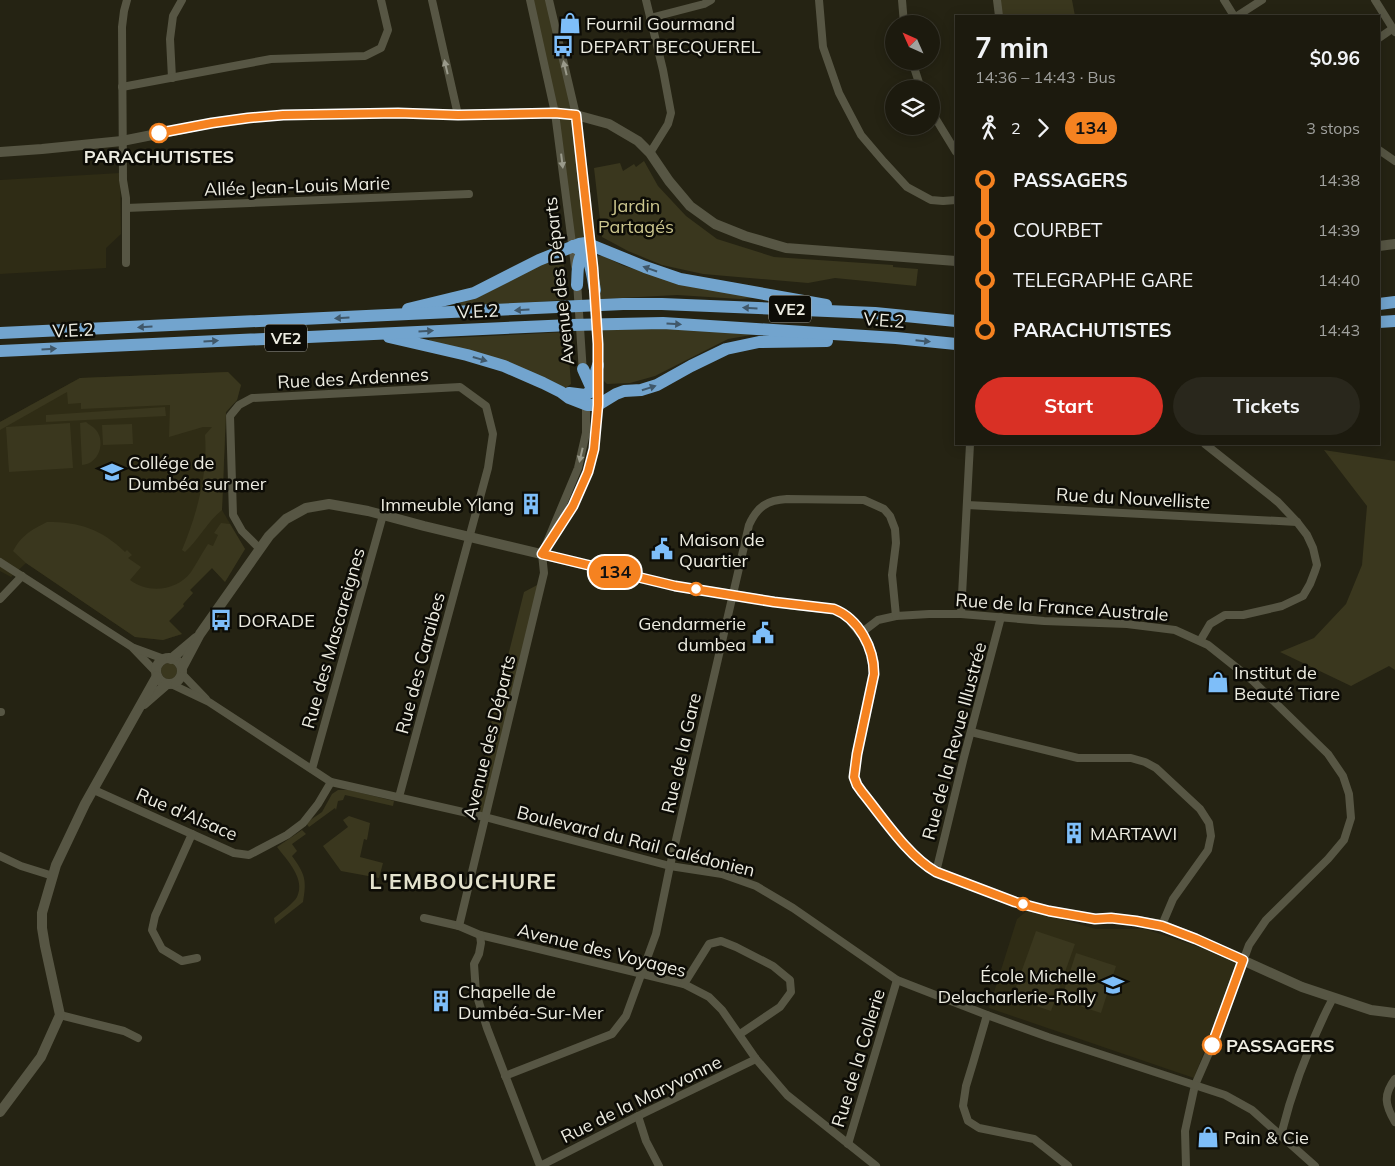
<!DOCTYPE html>
<html lang="en">
<head>
<meta charset="utf-8">
<style>
	:root { --surface:#1c1a0e; --page:#29271c; --text:#f1f3f6; --muted:#a0a19e; --line:#3a382e; --accent:#d93025 }
	body { margin:0; font-family:Mulish,sans-serif; background:var(--page); color:var(--text); height:100vh; display:flex; flex-direction:column; font-size:19px; white-space:nowrap }
	* { box-sizing:border-box; margin:0 }
	p { font-size:16px; color:var(--muted) }
	.icon { flex:none; width:28px; height:28px; fill:none; stroke:currentColor; stroke-width:2; stroke-linecap:round; stroke-linejoin:round }
	.map { position:relative; flex:1; overflow:hidden }
	.drawer { position:absolute; left:955px; top:15px; width:425px; height:430px; display:flex; flex-direction:column; background:var(--surface); border-radius:0px; box-shadow:0 2px 12px #0003,0 0 0 1px var(--line) }
	.drawer>* { flex:none }
	.badge { padding:0 10px; border-radius:16px; font-size:18px; line-height:32px }
	.needle { width:32px; rotate:315deg }
	.fabs { position:absolute; left:885px; top:15px; display:grid; gap:10px }
	.fabs a { display:grid; place-items:center; width:55px; height:55px; border-radius:50%; background:var(--surface); box-shadow:0 2px 12px #0003,0 0 0 1px var(--line); font-size:25px }
	.map>.badge { position:absolute; translate:-50% -50%; box-shadow:0 0 0 2px #fff }
	.legs { display:flex; align-items:center; gap:8px; height:55px; padding:0 20px; font-size:16px }
	.legs p { margin-inline-start:auto }
	.summary { display:flex; align-items:center; justify-content:space-between; height:85px; padding:0 20px }
	h1 { font-size:28px; font-weight:700; line-height:38px }
	.primary-button { display:flex; gap:10px; margin-top:auto; padding:10px 20px }
	.primary-button a { flex:1; height:58px; border-radius:30px; background:var(--accent); color:#fff; font-size:20px; font-weight:700; line-height:58px; text-align:center }
	.primary-button a+a { background:var(--page); color:var(--text) }
	ul { padding:0 20px; list-style:none }
	li { display:flex; align-items:center; gap:18px; height:50px; font-size:19px }
	li i { display:grid; place-items:center; width:8px; height:100%; margin:0 6px; background:currentColor }
	li i::after { content:''; width:12px; height:12px; margin:-6px; border:4px solid; border-radius:50%; background:var(--surface) }
	li p { margin-inline-start:auto }
	li:first-child i { background:linear-gradient(#0000 50%,currentColor 0) }
	li:last-child i { background:linear-gradient(currentColor 50%,#0000 0) }
	.map>svg:first-child { display:block }
	.built { fill:#2f2c15 }
	.green { fill:#3a371e }
	.lines { fill:none; stroke-linecap:round; stroke-linejoin:round }
	.minor { stroke:#575644; stroke-width:8 }
	.tertiary { stroke:#575644; stroke-width:10 }
	.trunk { stroke:#72a4ce; stroke-width:12 }
	.oneway { fill:#9a9a8b }
	.oneway2 { fill:#40586a }
	.line-1-casing { stroke:#fff; stroke-width:11 }
	.line-1 { stroke:#f58220; stroke-width:8 }
	.stop-1-dot { fill:#fff; stroke:#f58220; stroke-width:2.5 }
	.labels { text-anchor:middle; dominant-baseline:central; stroke-width:5; stroke-linejoin:round; paint-order:stroke }
	.shield { fill:#0d0c06; stroke:#aaa99f; stroke-width:1 }
	.shield-label { font-size:16px; font-weight:bold; fill:#edece1 }
	.poi-label { font-size:18px; fill:#edece1; stroke:#0d0c06; text-anchor:start }
	.stop-label { font-size:18px; font-weight:bold; fill:#edece1; stroke:#0d0c06 }
	.street-label { font-size:18px; fill:#edece1; stroke:#0d0c06 }
	.park-label { font-size:18px; fill:#ccc68e; stroke:#0d0c06 }
	.district-label { font-size:22px; font-weight:bold; letter-spacing:1px; fill:#e4e2cd; stroke:#0d0c06 }
</style>
</head>
<body>
<div class="map">
<svg width="1395" height="1166" viewBox="0 0 1395 1166">
	<rect width="100%" height="100%" fill="#252313"/>
	<g class="built">
		<polygon points="120,173 121,234 106,248 106,268 0,274 0,180"/>
		<polygon points="228,372 241,385 237,400 226,412 222,510 245,549 225,582 212,568 190,590 193,593 183,604 184,606 169,621 182,634 163,640 135,637 26,563 11,577 0,571 0,422 80,378"/>
		<polygon points="1028,910 1096,929 1145,929 1220,954 1238,963 1194,1078 989,1008 1017,919"/>
	</g>
	<g class="green">
		<polygon points="530,0 548,0 576,115 591,245 573,246 555,113"/>
		<polygon points="997,0 1072,0 1075,16 999,16"/>
		<polygon points="644,161 658,186 686,216 717,239 774,257 893,265 893,267 918,269 916,286 835,278 808,283 703,274 662,265 628,251 602,237 594,168 620,163 623,171 634,164 636,167"/>
		<polygon points="598,256 603,256 624,266 679,282 763,297 740,299 677,295 601,299 596,262"/>
		<polygon points="555,258 564,260 563,300 453,308 457,304 484,293"/>
		<polygon points="602,329 702,329 757,334 728,339 655,376 630,383 607,384 604,381"/>
		<polygon points="567,332 571,384 566,388 431,342 429,339"/>
		<path d="M228 372 241 385 237 400 226 412 222 510C207 522 199 539 185 552L182 550C197 514 208 474 205 435L212 427H203L169 437 170 405 81 409V403L68 404 67 392 0 430V422L80 378Z"/>
		<polygon points="165,407 166,416 46,422 46,415"/>
		<path d="M86 422C89 425 93 426 96 430 106 442 99 464 82 465L80 423Z"/>
		<polygon points="70,423 73,468 9,472 6,427"/>
		<polygon points="132,424 133,444 103,445 102,425"/>
		<polygon points="1324,450 1395,461 1395,670 1389,666 1351,686 1280,652 1314,638 1346,604 1362,565 1367,506"/>
		<path d="M47 522C80 522 101 529 125 552L127 550 132 555 128 558 141 567 130 580C148 594 177 591 191 572 197 563 202 553 208 544L213 546 218 535 214 533 221 523 230 524 245 549 225 582 212 568 190 590 193 593 183 604 184 606 169 621 182 634 163 640 135 637 26 563 13 551C22 535 31 530 47 522Z"/>
		<polygon points="541,583 485,817 468,813 478,763 486,755 487,740 524,592"/>
		<circle cx="169" cy="671" r="8"/>
		<polygon points="338,790 349,790 394,801 393,806 345,795 343,800 338,801 336,810 335,808 309,827 306,823 322,812 332,794"/>
		<polygon points="349,816 370,823 367,840 364,839 360,857 383,863 379,878 341,871 323,846 348,827 343,820"/>
		<path d="M302 830 306 834 292 844 297 851 292 856C305 874 307 880 303 902L275 924 274 918C280 913 294 903 297 897 306 879 287 860 277 847Z"/>
		<polygon points="1036,931 1075,944 1051,1011 1012,998"/>
		<polygon points="1076,953 1116,966 1101,1013 1061,1000"/>
	</g>
	<g class="lines">
		<g class="minor">
			<polyline points="432,0 458,115"/>
			<polyline points="530,0 555,113 575,266"/>
			<polyline points="549,0 576,115 591,246"/>
			<polyline points="646,0 663,70 671,113 668,124 650,153"/>
			<polyline points="819,0 823,47 839,93 861,135 884,162 907,187 931,200 943,201 956,200"/>
			<polyline points="902,0 904,24"/>
			<polyline points="997,0 999,16"/>
			<polyline points="1224,0 1234,16"/>
			<polyline points="1375,0 1395,32"/>
			<polyline points="1237,16 1262,0"/>
			<polyline points="650,18 704,4 711,0"/>
			<polyline points="1379,38 1392,29"/>
			<polyline points="912,61 921,89"/>
			<polyline points="172,78 170,39 173,16 182,0"/>
			<polyline points="122,87 271,59 365,56 381,48 388,30 381,0"/>
			<polyline points="931,111 956,152"/>
			<polyline points="1379,150 1395,161"/>
			<polyline points="126,208 469,194"/>
			<polyline points="126,263 126,198 123,180 122,27 124,11 127,0"/>
			<polyline points="577,282 583,373"/>
			<polyline points="967,505 1297,522"/>
			<polyline points="554,536 573,506 591,462 595,436 599,394 595,287"/>
			<polyline points="260,549 242,531 233,515 230,416 239,405 252,398 460,387 486,406 493,434 488,468 399,797"/>
			<polyline points="0,562 132,647 156,672"/>
			<polyline points="0,599 22,576"/>
			<polyline points="961,614 970,444"/>
			<polyline points="861,633 878,620 896,616 929,614 961,614 1044,621 1127,624 1175,630 1208,645 1252,680 1328,754 1343,776 1349,794 1351,818 1344,840 1328,859 1266,920 1249,945 1212,1046 1195,1085 1185,1131 1186,1166"/>
			<polyline points="1200,641 1210,624 1225,615 1243,615 1282,606 1303,596 1310,584 1315,571 1317,565 1313,548 1307,535 1297,522 1278,502 1205,444"/>
			<polyline points="134,648 164,659"/>
			<polyline points="182,674 206,699"/>
			<polyline points="171,684 209,702 331,782 485,817 670,866 722,874 756,886 793,908 897,980 987,1015 1048,1037 1225,1095 1252,1110 1315,1166"/>
			<polyline points="0,712 1,712"/>
			<polyline points="971,732 1078,758 1131,758 1145,762 1156,768 1200,809 1209,823 1211,836 1208,850 1173,899 1162,925"/>
			<polyline points="312,769 383,515"/>
			<polyline points="94,790 234,853 249,855 287,835 303,823 318,804 331,782"/>
			<polyline points="192,834 155,916 152,930 162,949 182,961 197,958"/>
			<polyline points="0,856 21,866 53,876"/>
			<polyline points="936,872 964,757 1001,617"/>
			<polyline points="424,918 459,926 480,935 684,984 709,997 722,1010 756,1059 787,1095 876,1166"/>
			<polyline points="459,926 544,573 542,554 578,468 586,433 586,402"/>
			<polyline points="480,935 481,943 479,954 474,964 476,993 487,1028 540,1166 638,1116 756,1059"/>
			<polyline points="684,984 709,944 721,941 736,947 773,966 790,980 791,992 780,1007 740,1034"/>
			<polyline points="60,1015 124,1031 138,1038"/>
			<polyline points="987,1015 973,1063 966,1086 963,1106 968,1121 979,1128 1034,1139 1068,1166"/>
			<path d="M505 1076 612 1034 626 1016 656 934 670 866 749 525C757 507 767 500 787 499L864 500 884 509 890 516 895 529 896 543 892 575 896 616"/>
			<path d="M1395 1079C1383 1095 1385 1105 1395 1122"/>
			<polyline points="638,1116 646,1141 659,1166"/>
			<path d="M1281 1135C1293 1087 1310 1042 1333 998"/>
			<polyline points="848,1144 897,980"/>
		</g>
		<g class="tertiary">
			<polyline points="0,152 42,149 122,141 212,123 247,118 283,115 398,113 458,115 555,113 576,115 609,124 638,141 650,153 669,181 690,206 715,224 745,236 786,248 956,261"/>
			<polyline points="1379,246 1395,244"/>
			<circle cx="169" cy="671" r="13"/>
			<polyline points="171,659 196,638"/>
			<path d="M182 668 200 634 269 536 286 519 306 508 329 504 368 511 424 526 675 586 795 605 834 609 841 612 848 617 867 641 874 662V674L857 754 854 777 857 785 863 792C884 819 907 855 936 872L1015 902 1049 911 1095 919 1111 918 1137 921 1162 925 1196 939 1302 987 1371 1010 1395 1013"/>
			<polyline points="144,704 167,684"/>
			<polyline points="0,1112 41,1057 60,1015 45,946 42,928 42,913 56,865 85,804 157,676"/>
		</g>
		<g class="trunk">
			<path d="M573 246C576 248 581 250 583 252 591 258 593 281 595 290"/>
			<path d="M577 285C578 272 576 257 587 248"/>
			<polyline points="1379,304 1395,302"/>
			<polyline points="408,309 474,293 539,260 579,244 586,243 645,267 680,279 826,305"/>
			<polyline points="1379,322 1395,321"/>
			<polyline points="0,333 623,304 662,304 875,313 956,321"/>
			<polyline points="389,337 467,355 504,366 543,383 561,392 569,398 587,405 598,405 616,394 624,391 641,390 657,385 691,366 726,349 759,342 827,341"/>
			<polyline points="0,351 571,325 663,323 896,338 956,344"/>
			<polyline points="583,369 592,389"/>
			<polyline points="569,393 585,395 590,392 598,365"/>
		</g>
	</g>
	<defs><path id="oneway-solid" d="M-6-.8H1V-3.2L6.5 0L1 3.2V.8H-6Z" transform="scale(1.25)"/></defs>
	<g class="oneway">
		<use href="#oneway-solid" transform="translate(446 67) rotate(-103)"/>
		<use href="#oneway-solid" transform="translate(565 68) rotate(-103)"/>
		<use href="#oneway-solid" transform="translate(562 161) rotate(83)"/>
		<use href="#oneway-solid" transform="translate(581 455) rotate(103)"/>
	</g>
	<g class="oneway2">
		<use href="#oneway-solid" transform="translate(650 269) rotate(-161)"/>
		<use href="#oneway-solid" transform="translate(750 308) rotate(-177)"/>
		<use href="#oneway-solid" transform="translate(522 310) rotate(177)"/>
		<use href="#oneway-solid" transform="translate(342 318) rotate(177)"/>
		<use href="#oneway-solid" transform="translate(674 324) rotate(4)"/>
		<use href="#oneway-solid" transform="translate(145 327) rotate(177)"/>
		<use href="#oneway-solid" transform="translate(426 331) rotate(-3)"/>
		<use href="#oneway-solid" transform="translate(211 341) rotate(-3)"/>
		<use href="#oneway-solid" transform="translate(923 341) rotate(6)"/>
		<use href="#oneway-solid" transform="translate(49 349) rotate(-3)"/>
		<use href="#oneway-solid" transform="translate(480 359) rotate(16)"/>
		<use href="#oneway-solid" transform="translate(649 388) rotate(-18)"/>
	</g>
	<g class="lines">
		<g class="line-1-casing">
			<path id="line-1" d="M159 133 212 123 248 118 283 115 398 113 458 115 555 113 576 115 593 268 598 344V405L594 449 588 472 573 506 542 554 675 586 774 602 834 609C859 619 874 648 874 674L857 754 854 777 857 785 862 792C884 819 907 855 936 872L1015 902 1049 911 1095 919 1111 918 1136 921 1162 926 1196 939 1243 960 1212 1045"/>
		</g>
		<use href="#line-1" class="line-1"/>
	</g>
	<defs>
		<g id="shop-bare" transform="scale(1.725)"><path d="M-5-2.5h2.3a2.7 3.5 0 0 1 5.4 0H5L5.5 6h-11ZM-1.5-2.5h3a1.5 2.3 0 0 0-3 0Z" fill="#7ebef9" stroke="#0d0c06" stroke-width="2.5" paint-order="stroke"/></g>
		<g id="bus-bare" transform="scale(1.725)"><path d="M-5-6H5V4H4V6H2V4H-2V6H-4V4H-5ZM-3.5-4V0h7V-4ZM-3.5 1.2v1.5H-2V1.2ZM2 1.2v1.5H3.5V1.2Z" fill="#7ebef9" stroke="#0d0c06" stroke-width="2.5" paint-order="stroke"/></g>
		<g id="school-bare" transform="scale(1.725)"><path d="M0-5L7-2L0 1L-7-2ZM-4 1L0 2.5L4 1V4Q0 6-4 4Z" fill="#7ebef9" stroke="#0d0c06" stroke-width="2.5" paint-order="stroke"/></g>
		<g id="building-bare" transform="scale(1.725)"><path d="M-4-6H4V6H1V3H-1V6H-4ZM-2.5-4.3h1.7v1.8h-1.7ZM.8-4.3h1.7v1.8H.8ZM-2.5-1h1.7V.8h-1.7ZM.8-1h1.7V.8H.8Z" fill="#7ebef9" stroke="#0d0c06" stroke-width="2.5" paint-order="stroke"/></g>
		<g id="civic-bare" transform="scale(1.725)"><path d="M-.6-6.5H3V-4.5H.6V-3L4-1V1h2V6H-6V1h2V-1L-.6-3ZM-1.2 2.5V6h2.4V2.5Z" fill="#7ebef9" stroke="#0d0c06" stroke-width="2.5" paint-order="stroke"/></g>
	</defs>
	<g fill-rule="evenodd">
		<use href="#shop-bare" x="570" y="23"/>
		<use href="#bus-bare" x="563" y="46"/>
		<use href="#school-bare" x="112" y="472"/>
		<use href="#building-bare" x="531" y="504"/>
		<use href="#civic-bare" x="662" y="549"/>
		<use href="#bus-bare" x="221" y="620"/>
		<use href="#civic-bare" x="763" y="633"/>
		<use href="#shop-bare" x="1218" y="682"/>
		<use href="#building-bare" x="1074" y="833"/>
		<use href="#school-bare" x="1113" y="985"/>
		<use href="#building-bare" x="441" y="1001"/>
		<use href="#shop-bare" x="1208" y="1137"/>
	</g>
	<g class="stop-1-dot">
		<circle cx="159" cy="133" r="9"/>
		<circle cx="696" cy="589" r="6"/>
		<circle cx="1023" cy="904" r="6"/>
		<circle cx="1212" cy="1045" r="9"/>
	</g>
	<g class="labels">
		<g class="shield">
			<rect x="769" y="295.5" width="42" height="27" rx="4"/>
			<rect x="265" y="324.5" width="42" height="27" rx="4"/>
		</g>
		<g class="shield-label">
			<text x="790" y="309">VE2</text>
			<text x="286" y="338">VE2</text>
		</g>
		<g class="poi-label">
			<text x="586" y="23">Fournil Gourmand</text>
			<text x="580" y="46">DEPART BECQUEREL</text>
			<text x="128" y="462">Collége de<tspan x="128" dy="21">Dumbéa sur mer</tspan></text>
			<text x="514" y="504" text-anchor="end">Immeuble Ylang</text>
			<text x="679" y="539">Maison de<tspan x="679" dy="21">Quartier</tspan></text>
			<text x="238" y="620">DORADE</text>
			<text x="746" y="623" text-anchor="end">Gendarmerie<tspan x="746" dy="21">dumbea</tspan></text>
			<text x="1234" y="672">Institut de<tspan x="1234" dy="21">Beauté Tiare</tspan></text>
			<text x="1090" y="833">MARTAWI</text>
			<text x="1096" y="975" text-anchor="end">École Michelle<tspan x="1096" dy="21">Delacharlerie-Rolly</tspan></text>
			<text x="458" y="991">Chapelle de<tspan x="458" dy="21">Dumbéa-Sur-Mer</tspan></text>
			<text x="1224" y="1137">Pain &amp; Cie</text>
		</g>
		<g class="stop-label">
			<text x="159" y="156">PARACHUTISTES</text>
			<text x="1226" y="1045" text-anchor="start">PASSAGERS</text>
		</g>
		<g class="street-label">
			<text transform="translate(297 186) rotate(-2)">Allée Jean-Louis Marie</text>
			<text transform="translate(559 281) rotate(-96)">Avenue des Départs</text>
			<text transform="translate(478 311) rotate(-3)">V.E.2</text>
			<text transform="translate(884 320) rotate(4)">V.E.2</text>
			<text transform="translate(73 330) rotate(-3)">V.E.2</text>
			<text transform="translate(353 378) rotate(-3)">Rue des Ardennes</text>
			<text transform="translate(1133 498) rotate(3)">Rue du Nouvelliste</text>
			<text transform="translate(1062 607) rotate(4)">Rue de la France Australe</text>
			<text transform="translate(333 638) rotate(-74)">Rue des Mascareignes</text>
			<text transform="translate(420 663) rotate(-75)">Rue des Caraibes</text>
			<text transform="translate(489 737) rotate(-76)">Avenue des Départs</text>
			<text transform="translate(954 741) rotate(-75)">Rue de la Revue Illustrée</text>
			<text transform="translate(681 753) rotate(-77)">Rue de la Gare</text>
			<text transform="translate(187 814) rotate(23)">Rue d'Alsace</text>
			<text transform="translate(636 841) rotate(14)">Boulevard du Rail Calédonien</text>
			<text transform="translate(602 950) rotate(14)">Avenue des Voyages</text>
			<text transform="translate(858 1058) rotate(-73)">Rue de la Collerie</text>
			<text transform="translate(641 1099) rotate(-26)">Rue de la Maryvonne</text>
		</g>
		<g class="park-label">
			<text x="636" y="205">Jardin<tspan x="636" dy="21">Partagés</tspan></text>
		</g>
		<g class="district-label">
			<text x="463" y="881">L'EMBOUCHURE</text>
		</g>
	</g>
</svg>
<div class="fabs">
<a><svg class="needle" viewBox="-14 -14 28 28"><path d="M0-13l5 13h-10z" fill="#e53935"/><path d="M0 13l5-13h-10z" fill="#a0a19e"/></svg></a>
<a><svg class="icon" aria-label="layers" viewBox="0 0 24 24"><path d="M12 4l9 5-9 5-9-5zM3 14l9 5 9-5"/></svg></a>
</div>
<b class="badge" style="left:615px;top:572px;background:#f58220;color:#111">134</b>
<section class="drawer">
<div class="summary"><div><h1>7 min</h1><p>14:36 – 14:43 · Bus</p></div><b>$0.96</b></div>
<div class="legs"><svg class="icon" aria-label="walk" viewBox="0 0 24 24"><circle cx="13" cy="4" r="2"/><path d="M13 8l-2 6 4 7M11 14l-3 7M7 12l3-4h3l4 4"/></svg>2<svg class="icon" aria-label="forward" viewBox="0 0 24 24"><path d="M9 5l7 7-7 7"/></svg><b class="badge" style="background:#f58220;color:#111">134</b><p>3 stops</p></div>
<ul>
<li><i style="color:#f58220"></i><b>PASSAGERS</b><p>14:38</p></li>
<li><i style="color:#f58220"></i><span>COURBET</span><p>14:39</p></li>
<li><i style="color:#f58220"></i><span>TELEGRAPHE GARE</span><p>14:40</p></li>
<li><i style="color:#f58220"></i><b>PARACHUTISTES</b><p>14:43</p></li>
</ul>
<div class="primary-button"><a>Start</a><a>Tickets</a></div>
</section>
</div>
</body>
</html>
